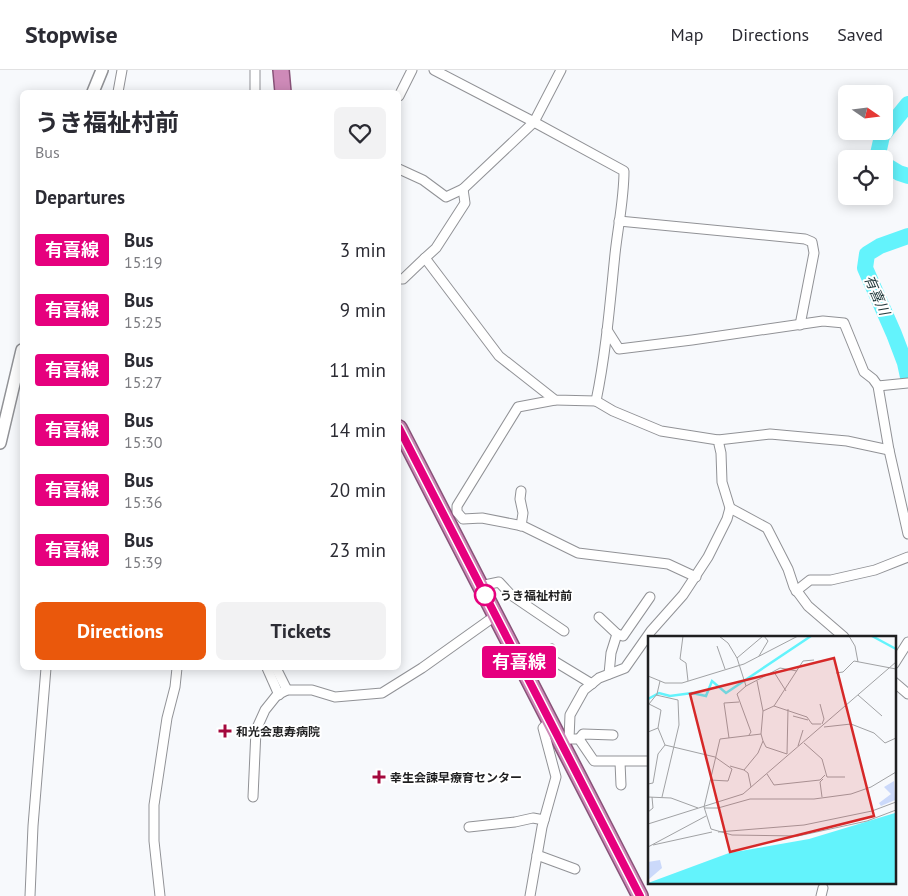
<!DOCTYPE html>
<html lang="en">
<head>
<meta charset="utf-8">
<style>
	:root { --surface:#fff; --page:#f2f2f3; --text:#2b2b33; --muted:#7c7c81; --line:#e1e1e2; --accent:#ea580c }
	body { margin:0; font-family:"PT Sans","Noto Sans JP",sans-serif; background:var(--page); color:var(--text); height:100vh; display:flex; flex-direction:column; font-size:19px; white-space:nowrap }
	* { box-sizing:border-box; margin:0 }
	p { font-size:16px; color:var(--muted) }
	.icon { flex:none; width:28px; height:28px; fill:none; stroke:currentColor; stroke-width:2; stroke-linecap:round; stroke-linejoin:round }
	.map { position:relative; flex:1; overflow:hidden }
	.sheet { position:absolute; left:20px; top:20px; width:381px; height:580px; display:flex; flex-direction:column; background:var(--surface); border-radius:8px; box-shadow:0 2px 12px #0003 }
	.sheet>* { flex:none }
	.badge { padding:0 10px; border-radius:4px; font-size:18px; line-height:32px }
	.needle { width:32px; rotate:104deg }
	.tools { position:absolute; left:838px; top:15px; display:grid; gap:10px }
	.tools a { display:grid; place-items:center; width:55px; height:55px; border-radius:8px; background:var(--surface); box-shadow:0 2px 12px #0003; font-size:25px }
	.map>.badge { position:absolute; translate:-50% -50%; box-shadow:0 0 0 2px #fff }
	h2 { padding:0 15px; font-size:19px; line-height:45px }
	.round { display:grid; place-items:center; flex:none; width:52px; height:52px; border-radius:8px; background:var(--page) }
	.headline { display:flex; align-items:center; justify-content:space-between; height:85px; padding:0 15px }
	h1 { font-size:24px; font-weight:700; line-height:38px }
	.cta { display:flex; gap:10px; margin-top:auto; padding:10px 15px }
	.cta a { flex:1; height:58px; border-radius:8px; background:var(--accent); color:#fff; font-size:20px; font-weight:700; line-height:58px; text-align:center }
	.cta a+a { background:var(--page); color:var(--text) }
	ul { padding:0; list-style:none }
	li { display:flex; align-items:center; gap:15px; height:60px; padding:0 15px }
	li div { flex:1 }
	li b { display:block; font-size:19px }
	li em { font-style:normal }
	li .badge { min-width:55px; font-weight:700; text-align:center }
	header { display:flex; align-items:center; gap:30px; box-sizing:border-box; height:70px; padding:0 25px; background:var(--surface); border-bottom:1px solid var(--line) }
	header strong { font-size:24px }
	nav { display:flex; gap:28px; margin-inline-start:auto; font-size:18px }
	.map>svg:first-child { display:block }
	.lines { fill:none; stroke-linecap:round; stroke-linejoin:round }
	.river { stroke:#63f3fc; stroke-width:16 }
	.service-casing { stroke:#919296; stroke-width:7 }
	.minor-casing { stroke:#919296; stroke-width:11 }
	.tertiary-casing { stroke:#919296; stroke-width:14 }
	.trunk-casing { stroke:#885278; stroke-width:18 }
	.service { stroke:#fff; stroke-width:4.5 }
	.minor { stroke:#fff; stroke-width:9 }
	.tertiary { stroke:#fff; stroke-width:11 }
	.trunk { stroke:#ce8ab8; stroke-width:15 }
	.line-casing { stroke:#fff; stroke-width:11 }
	.line { stroke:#e6007e; stroke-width:8 }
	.stop-dot { fill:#fff; stroke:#e6007e; stroke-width:2.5 }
	.poi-dot { fill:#a4093d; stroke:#fff; stroke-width:2 }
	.labels { text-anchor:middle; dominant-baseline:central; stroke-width:4; stroke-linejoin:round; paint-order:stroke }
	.stop-label { font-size:12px; font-weight:bold; fill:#1f1f20; stroke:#fff; text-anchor:start }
	.poi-label { font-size:12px; font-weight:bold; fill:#1f1f20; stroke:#fff; text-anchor:start }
	.water-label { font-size:14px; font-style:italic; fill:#1f3739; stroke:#fff }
	.inset-river { fill:none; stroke:#63f3fc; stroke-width:2.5 }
	.inset-road { fill:none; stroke:#a1a2a4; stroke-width:1 }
	.view { fill:#d62828; fill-opacity:0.15; stroke:#d62828; stroke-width:2.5 }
	.inset-edge { fill:none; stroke:#1f1f20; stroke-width:2.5 }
</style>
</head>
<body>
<header>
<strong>Stopwise</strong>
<nav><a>Map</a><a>Directions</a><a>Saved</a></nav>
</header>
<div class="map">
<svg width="908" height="826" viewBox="0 0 908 826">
	<rect width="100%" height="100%" fill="#f7f9fc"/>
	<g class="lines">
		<g class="river">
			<polyline points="881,89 878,84 882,66 908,34"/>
			<polyline points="884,94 899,103 908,106"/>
			<polyline points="908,166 880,176 867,184 865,198 894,264 905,293 908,307"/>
		</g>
		<g class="service-casing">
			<polyline id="service" points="539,586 552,577"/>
		</g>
		<g class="minor-casing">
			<g id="minor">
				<polyline points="255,0 255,22"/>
				<path d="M434 0 534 52 624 101C624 129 618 156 615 184 610 233 606 283 596 331L613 341 661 361 718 370 721 383 722 412 730 438 727 449 708 487 683 525 651 561 625 598 599 608 584 620 570 645 569 669"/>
				<polyline points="118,22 122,0"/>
				<polyline points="399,26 412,0"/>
				<polyline points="399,99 423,110 446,127 463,119 534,52 561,0"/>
				<polyline points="463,119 465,133 436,178 425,188 499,286 555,330 596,331"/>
				<polyline points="619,151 805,169 812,172 814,183 800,255"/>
				<polyline points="399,209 403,209 425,188"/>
				<polyline points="607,260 619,279 692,270 823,251 844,253 864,302 873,309 878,316 889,380 908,464"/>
				<polyline points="878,316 908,313"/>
				<polyline points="555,330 518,337 457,436 457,442 463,449 482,448 523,456 578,483 668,494 696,507"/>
				<polyline points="718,370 770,364 847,371 889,380"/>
				<polyline points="730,438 767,458 788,499 794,517 808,536 844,567"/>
				<polyline points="521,456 523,443 520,429 521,421"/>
				<polyline points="480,516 499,512 511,525 564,561"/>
				<polyline points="796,521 810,510 831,510 875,500 908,487"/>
				<polyline points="599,547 617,564"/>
				<polyline points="513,580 554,591 592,614"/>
				<polyline points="894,594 908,572"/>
				<polyline points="267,598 279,625"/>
				<polyline points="276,598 287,620"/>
				<polyline points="609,604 611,583 617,564 623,566 650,527"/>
				<polyline points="894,612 908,624"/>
				<polyline points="579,669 583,664 613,665"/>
				<polyline points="564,671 569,669 579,669 594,691 649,691"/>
				<polyline points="620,692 621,715"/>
				<polyline points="253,727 256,660 265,640 277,625 287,620 312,620 335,627 382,623 422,598 495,546"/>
				<polyline points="469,757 515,752 533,748 544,750"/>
				<polyline points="537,785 575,799"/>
				<polyline points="30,826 33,756 46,598"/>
				<polyline points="160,826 154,771 154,735 167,648 175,617 177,598"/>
				<polyline points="530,826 542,757 556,707 543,658 549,651"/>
				<polyline points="821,826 823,818"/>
			</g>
		</g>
		<g class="tertiary-casing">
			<g id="tertiary">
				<polyline points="93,22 102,0"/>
				<polyline points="0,373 22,280"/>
			</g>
		</g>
		<g class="trunk-casing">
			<g id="trunk">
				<polyline points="281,0 283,22"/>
				<polyline points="399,358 640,826"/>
			</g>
		</g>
		<use href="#service" class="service"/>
		<use href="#minor" class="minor"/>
		<use href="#tertiary" class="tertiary"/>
		<use href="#trunk" class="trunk"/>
	</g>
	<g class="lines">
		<g class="line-casing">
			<polyline id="line" points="399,358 640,826"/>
		</g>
		<use href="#line" class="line"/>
	</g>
	<circle class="stop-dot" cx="485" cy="525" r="10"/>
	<g class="poi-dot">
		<path d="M222.5 653.5h5v5h5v5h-5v5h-5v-5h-5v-5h5z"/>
		<path d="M376.5 699.5h5v5h5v5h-5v5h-5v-5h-5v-5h5z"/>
	</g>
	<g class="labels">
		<g class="stop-label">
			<text x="500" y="525">うき福祉村前</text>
		</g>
		<g class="poi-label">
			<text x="236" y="661">和光会恵寿病院</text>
			<text x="390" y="707">幸生会諫早療育センター</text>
		</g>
		<g class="water-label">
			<text transform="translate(877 225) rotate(66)">有喜川</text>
		</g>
	</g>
	<g transform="translate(648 566)">
		<rect width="248" height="248" fill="#f7f9fc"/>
		<path d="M246 145 247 164 233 170 231 167 243 158 236 151ZM12 224 14 232 0 244V226Z" fill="#cbd9fa"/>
		<path d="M247 177V247H0L81 217 161 203Z" fill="#63f3fc"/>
		<path class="inset-river" d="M224 0 248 13M0 63 11 57 22 60 44 57 58 60 64 45 78 57 163 0"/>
		<path class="inset-road" d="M35 0 32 23 38 27 40 45M71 0 80 7 89 22M201 0 207 10 210 26M69 10 77 33M111 20 120 5 116 0M126 36 138 55M188 37 195 36 206 25 248 33M0 40 17 47H34L96 28 150 0M109 45 115 75M98 50 89 22 115 0M8 59 30 64 31 89 14 161M210 59 234 80M1 68 13 74 10 92M1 68 9 58 12 45M172 68 176 83 174 88M126 70 155 25 166 24M145 80 160 84M173 88H164L159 81 126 70 115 75 113 98 72 103 56 171 63 193 84 199 150 200 219 185 248 174M176 91 203 88 226 97 237 107 248 102M0 96 10 92 17 109 10 118 5 147 0 148M101 99 103 96 89 58 98 50 132 32 149 35M81 102 76 67 91 66M115 105 118 111 139 118 140 73M156 107 174 123 179 141H197M17 109 67 121 84 133 80 145 62 144M150 110 155 94M82 130 96 134 110 117 115 105 113 98M96 134 100 137 103 151M119 138 126 149 172 144 177 139M0 161 23 162 50 172M174 161 172 146 175 143M56 172H70L102 163H166L203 158 223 151 248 136M0 176 5 172 4 161M0 188 95 158 248 26M70 196 156 189 224 175 248 166M5 209 64 196M0 211 58 180"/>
		<path class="view" d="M186 22 226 180 82 216 42 58Z"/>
		<rect width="248" height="248" class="inset-edge"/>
	</g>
</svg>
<div class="tools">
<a><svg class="needle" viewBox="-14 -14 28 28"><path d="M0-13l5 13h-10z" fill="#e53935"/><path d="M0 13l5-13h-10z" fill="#7c7c81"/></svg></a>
<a><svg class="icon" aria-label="locate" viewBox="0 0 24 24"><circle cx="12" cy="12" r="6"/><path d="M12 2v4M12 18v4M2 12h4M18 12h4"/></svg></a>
</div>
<b class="badge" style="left:519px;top:592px;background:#e6007e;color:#fff">有喜線</b>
<section class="sheet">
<div class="headline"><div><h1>うき福祉村前</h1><p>Bus</p></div><a class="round"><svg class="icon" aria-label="heart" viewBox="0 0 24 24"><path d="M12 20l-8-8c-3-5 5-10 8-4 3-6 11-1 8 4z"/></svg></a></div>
<h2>Departures</h2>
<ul>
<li><span class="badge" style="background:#e6007e;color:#fff">有喜線</span><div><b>Bus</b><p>15:19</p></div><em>3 min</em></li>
<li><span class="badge" style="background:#e6007e;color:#fff">有喜線</span><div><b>Bus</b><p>15:25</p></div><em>9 min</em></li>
<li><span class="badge" style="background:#e6007e;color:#fff">有喜線</span><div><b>Bus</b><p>15:27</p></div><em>11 min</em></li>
<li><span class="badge" style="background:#e6007e;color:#fff">有喜線</span><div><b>Bus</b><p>15:30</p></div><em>14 min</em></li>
<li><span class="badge" style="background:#e6007e;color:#fff">有喜線</span><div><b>Bus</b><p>15:36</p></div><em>20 min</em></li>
<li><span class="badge" style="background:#e6007e;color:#fff">有喜線</span><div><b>Bus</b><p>15:39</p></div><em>23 min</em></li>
</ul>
<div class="cta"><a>Directions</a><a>Tickets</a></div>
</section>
</div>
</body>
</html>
